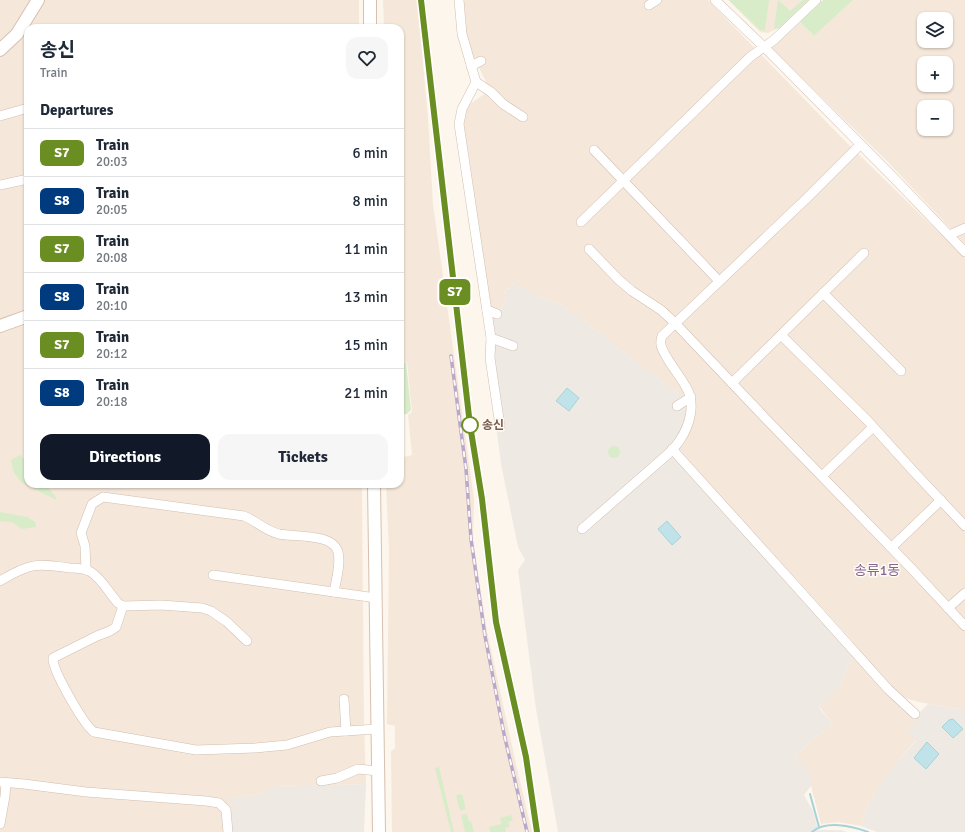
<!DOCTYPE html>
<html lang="en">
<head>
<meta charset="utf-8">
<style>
	:root { --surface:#fff; --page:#f6f6f7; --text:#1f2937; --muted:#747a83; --line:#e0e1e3; --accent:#111827 }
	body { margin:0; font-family:Signika,"Noto Sans KR",sans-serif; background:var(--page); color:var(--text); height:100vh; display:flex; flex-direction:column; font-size:15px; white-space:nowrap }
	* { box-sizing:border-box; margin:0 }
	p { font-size:13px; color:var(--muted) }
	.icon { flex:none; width:22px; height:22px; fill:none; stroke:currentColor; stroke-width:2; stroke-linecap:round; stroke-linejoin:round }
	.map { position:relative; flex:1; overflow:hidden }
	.drawer { position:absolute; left:24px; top:24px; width:380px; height:464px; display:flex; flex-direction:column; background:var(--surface); border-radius:12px; box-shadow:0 1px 3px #0004 }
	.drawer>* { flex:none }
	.badge { padding:0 8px; border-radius:6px; font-size:14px; line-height:26px }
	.controls { position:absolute; left:917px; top:12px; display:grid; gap:8px }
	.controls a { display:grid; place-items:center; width:36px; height:36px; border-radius:8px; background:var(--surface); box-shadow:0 1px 3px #0004; font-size:20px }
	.map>.badge { position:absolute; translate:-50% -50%; box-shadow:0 0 0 2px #fff }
	h2 { padding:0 16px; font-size:15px; line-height:36px }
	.round { display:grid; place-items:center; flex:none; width:42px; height:42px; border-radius:12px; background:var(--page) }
	.head { display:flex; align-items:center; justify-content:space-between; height:68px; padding:0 16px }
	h1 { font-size:19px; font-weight:700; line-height:30px }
	.cta { display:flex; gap:8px; margin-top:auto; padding:8px 16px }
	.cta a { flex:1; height:46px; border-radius:12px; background:var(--accent); color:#fff; font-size:16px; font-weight:700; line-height:46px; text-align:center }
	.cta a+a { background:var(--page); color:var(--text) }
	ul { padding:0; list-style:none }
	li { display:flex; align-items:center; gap:12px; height:48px; padding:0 16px; border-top:1px solid var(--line) }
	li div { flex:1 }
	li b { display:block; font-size:15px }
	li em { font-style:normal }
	li .badge { min-width:44px; font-weight:700; text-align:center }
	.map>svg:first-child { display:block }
	.residential { fill:#f5e8da; fill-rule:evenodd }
	.industrial { fill:#efe9e4 }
	.green { fill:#d8ecc9 }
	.water { fill:#bfe3e8; stroke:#a5d3da }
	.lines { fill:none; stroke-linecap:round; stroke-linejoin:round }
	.stream { stroke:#a5d3da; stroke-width:2 }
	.street-casing { stroke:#d1beb0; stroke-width:10 }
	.secondary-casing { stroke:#d6c0b0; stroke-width:14 }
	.street { stroke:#fff; stroke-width:9 }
	.secondary { stroke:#fff; stroke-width:12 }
	.rail-casing { stroke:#b9a8c9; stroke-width:3.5 }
	.rail { stroke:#fffaf3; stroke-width:2; stroke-dasharray:6; stroke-linecap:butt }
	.line-casing { stroke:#fff; stroke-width:9 }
	.line { stroke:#6b8e23; stroke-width:6 }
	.stop-dot { fill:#fff; stroke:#6b8e23; stroke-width:2 }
	.labels { text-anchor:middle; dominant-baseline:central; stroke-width:3; stroke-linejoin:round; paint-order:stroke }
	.stop-label { font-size:12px; font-weight:bold; fill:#7a5c4d; stroke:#fffaf3; text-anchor:start }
	.quarter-label { font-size:14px; fill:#846695; stroke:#fffaf3 }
</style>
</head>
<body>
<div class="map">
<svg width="965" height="832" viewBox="0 0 965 832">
	<rect width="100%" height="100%" fill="#fdf6ec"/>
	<g class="residential">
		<polygon points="0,0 359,0 359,28 28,28 28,484 362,484 364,724 366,784 273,787 261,794 231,798 232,832 0,832"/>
		<polygon points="383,0 417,0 428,118 433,204 474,499 473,540 487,631 516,764 532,832 392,832 391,751 395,748 395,726 387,724 389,550 386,484 400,484 400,458 412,455 408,415 412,412 407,362 400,361 400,28 384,28"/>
		<polygon points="462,0 708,0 844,140 965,258 965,709 950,708 919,702 902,697 890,687 847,635 681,452 693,422 678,393 562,305 545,299 513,284 510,289 507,288 504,294 506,297 500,311 490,307 485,279 470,162 462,121 467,106 483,95 489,88 467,43"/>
		<polygon points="728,0 809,0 779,28 768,33 760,32"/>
		<path d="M853 0H965V244L889 163 770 47 800 22 814 36ZM924 19H946V41H924ZM924 63H946V85H924ZM924 107H946V129H924Z"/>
		<polygon points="853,655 913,719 915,723 916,740 892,767 869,802 861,826 838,822 821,824 811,786 811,775 795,756 832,723 819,706 840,687"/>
	</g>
	<g class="industrial">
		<polygon points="513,284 545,299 562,305 678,393 694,392 696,402 693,422 681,452 675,458 794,588 846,649 853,655 840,687 819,706 820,709 832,723 795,756 811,775 811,786 804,795 813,811 818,830 841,830 846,832 558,832 536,709 518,570 525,560 518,547 501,464 487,357 490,307 500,311 506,297 504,295 507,288 510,289"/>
		<polygon points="928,704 950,708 965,709 965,832 877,832 861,826 869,802 892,767 916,741 908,732 915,723 913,719"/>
		<polygon points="366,784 364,832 232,832 230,798 261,794 273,787"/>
	</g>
	<g class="green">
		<polygon points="729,0 769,0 765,31 760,30"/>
		<polygon points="778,0 790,11 803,0 808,0 779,28 774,29"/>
		<polygon points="823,0 853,0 814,36 800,22"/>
		<polygon points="406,362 411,410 407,414 402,414 402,363"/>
		<circle cx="614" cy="452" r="6"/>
		<polygon points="20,455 28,462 28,484 45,484 56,497 56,500 21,482 13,471 11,460"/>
		<polygon points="0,512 28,517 35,522 36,527 22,529 12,522 0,521"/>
		<polygon points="439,767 454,832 451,832 435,768"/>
		<polygon points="462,794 466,809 460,811 456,795"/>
		<polygon points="467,814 469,822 471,821 474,832 465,832 461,815"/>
		<polygon points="511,815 513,820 508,822 510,827 505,828 506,832 490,832 489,827 501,824 500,818"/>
	</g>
	<g class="water">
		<polygon points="567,388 579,398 569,411 556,401"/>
		<polygon points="667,521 681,537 672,545 658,529"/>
		<polygon points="953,719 963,729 953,738 942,727 949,720"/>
		<polygon points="927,742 939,754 926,769 914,758"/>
	</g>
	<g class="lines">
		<g class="stream">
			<polyline points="810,794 819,827"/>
			<path d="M812 832C826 820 852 826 868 832"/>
		</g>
		<g class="street-casing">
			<g id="street">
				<polyline points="459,0 462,34 476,82 462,109 459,124 491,338 490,358 500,426"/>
				<polyline points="715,0 764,47 890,174 965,252"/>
				<polyline points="649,5 657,0"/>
				<polyline points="471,66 481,61"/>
				<polyline points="476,82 491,92 503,104 523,117"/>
				<polyline points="0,116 28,108"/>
				<polyline points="594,150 719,281"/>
				<polyline points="0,185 28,179"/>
				<polyline points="581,222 750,57 774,40 816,0"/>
				<polyline points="949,235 965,228"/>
				<polyline points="589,249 619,280 632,291 661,310 675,323 766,419 911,568 965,626"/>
				<polyline points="823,293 901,371"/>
				<polyline points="487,310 497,314"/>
				<polyline points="781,335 868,421 915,473 965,526"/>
				<polyline points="491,338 513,346"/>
				<polyline points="732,383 864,253"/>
				<polyline points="677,406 691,397"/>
				<polyline points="672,449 784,573 888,689 915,714"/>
				<polyline points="822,476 873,427"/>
				<path d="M582 529 668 454C672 450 677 445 680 440 690 425 696 403 686 387 680 376 672 367 666 356 662 349 659 344 662 336L807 198 860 145"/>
				<polyline points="892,547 941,500"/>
				<path d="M86 570 85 546 81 533 92 504 103 497 244 516C256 521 266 531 279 534 294 537 333 533 338 552 341 564 336 580 334 592"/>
				<polyline points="213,575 376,598"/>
				<path d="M0 581C30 563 36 563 70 568 77 568 86 569 91 572 102 579 109 593 118 603L123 606 161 605 202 608 211 611 227 622 247 641"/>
				<path d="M123 606 116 627 110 631 97 636 53 658C52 670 84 725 94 732L196 750 255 748 287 745 330 732 377 729"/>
				<polyline points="948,608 965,593"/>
				<polyline points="344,699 346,731"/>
				<polyline points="321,781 337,778 358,769 378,771"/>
				<polyline points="0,782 24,784 86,792 206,801 219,803 226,810 228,832"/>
				<polyline points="0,824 5,796 6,783"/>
			</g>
		</g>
		<g class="secondary-casing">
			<g id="secondary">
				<polyline points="370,0 370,28"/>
				<polyline points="0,50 17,34 38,0"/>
				<polyline points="0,326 28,316"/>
				<polyline points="374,484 379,832"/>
			</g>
		</g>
		<use href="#street" class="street"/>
		<use href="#secondary" class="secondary"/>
		<g class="rail-casing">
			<g id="rail">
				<polyline points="421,0 470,425 482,499 496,622 526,757 537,832"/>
				<polyline points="451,356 466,469 471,539 485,636 504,734 527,832"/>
			</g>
		</g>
		<use href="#rail" class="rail"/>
	</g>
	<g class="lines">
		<g class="line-casing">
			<polyline id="line" points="421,0 470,425 482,499 496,622 526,757 537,832"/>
		</g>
		<use href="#line" class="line"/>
	</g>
	<circle class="stop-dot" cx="470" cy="425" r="8"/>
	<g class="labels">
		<g class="stop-label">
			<text x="482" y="425">송신</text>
		</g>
		<g class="quarter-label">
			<text x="877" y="570">송류1동</text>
		</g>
	</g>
</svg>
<div class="controls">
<a><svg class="icon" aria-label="layers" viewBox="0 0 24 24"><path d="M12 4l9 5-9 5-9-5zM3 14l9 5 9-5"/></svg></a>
<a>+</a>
<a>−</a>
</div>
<b class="badge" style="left:455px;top:292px;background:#6b8e23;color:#fff">S7</b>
<section class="drawer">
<div class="head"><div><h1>송신</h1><p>Train</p></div><a class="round"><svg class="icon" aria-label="heart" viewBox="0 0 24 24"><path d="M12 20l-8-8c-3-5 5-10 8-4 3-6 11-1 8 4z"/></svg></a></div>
<h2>Departures</h2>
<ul>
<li><span class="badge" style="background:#6b8e23;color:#fff">S7</span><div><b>Train</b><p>20:03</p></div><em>6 min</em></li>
<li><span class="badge" style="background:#003b80;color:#fff">S8</span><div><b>Train</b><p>20:05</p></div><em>8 min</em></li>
<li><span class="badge" style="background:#6b8e23;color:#fff">S7</span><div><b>Train</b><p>20:08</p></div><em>11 min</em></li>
<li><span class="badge" style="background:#003b80;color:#fff">S8</span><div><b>Train</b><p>20:10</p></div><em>13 min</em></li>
<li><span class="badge" style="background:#6b8e23;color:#fff">S7</span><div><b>Train</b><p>20:12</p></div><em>15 min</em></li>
<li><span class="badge" style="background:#003b80;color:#fff">S8</span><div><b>Train</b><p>20:18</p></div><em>21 min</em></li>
</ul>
<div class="cta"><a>Directions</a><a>Tickets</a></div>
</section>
</div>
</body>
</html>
